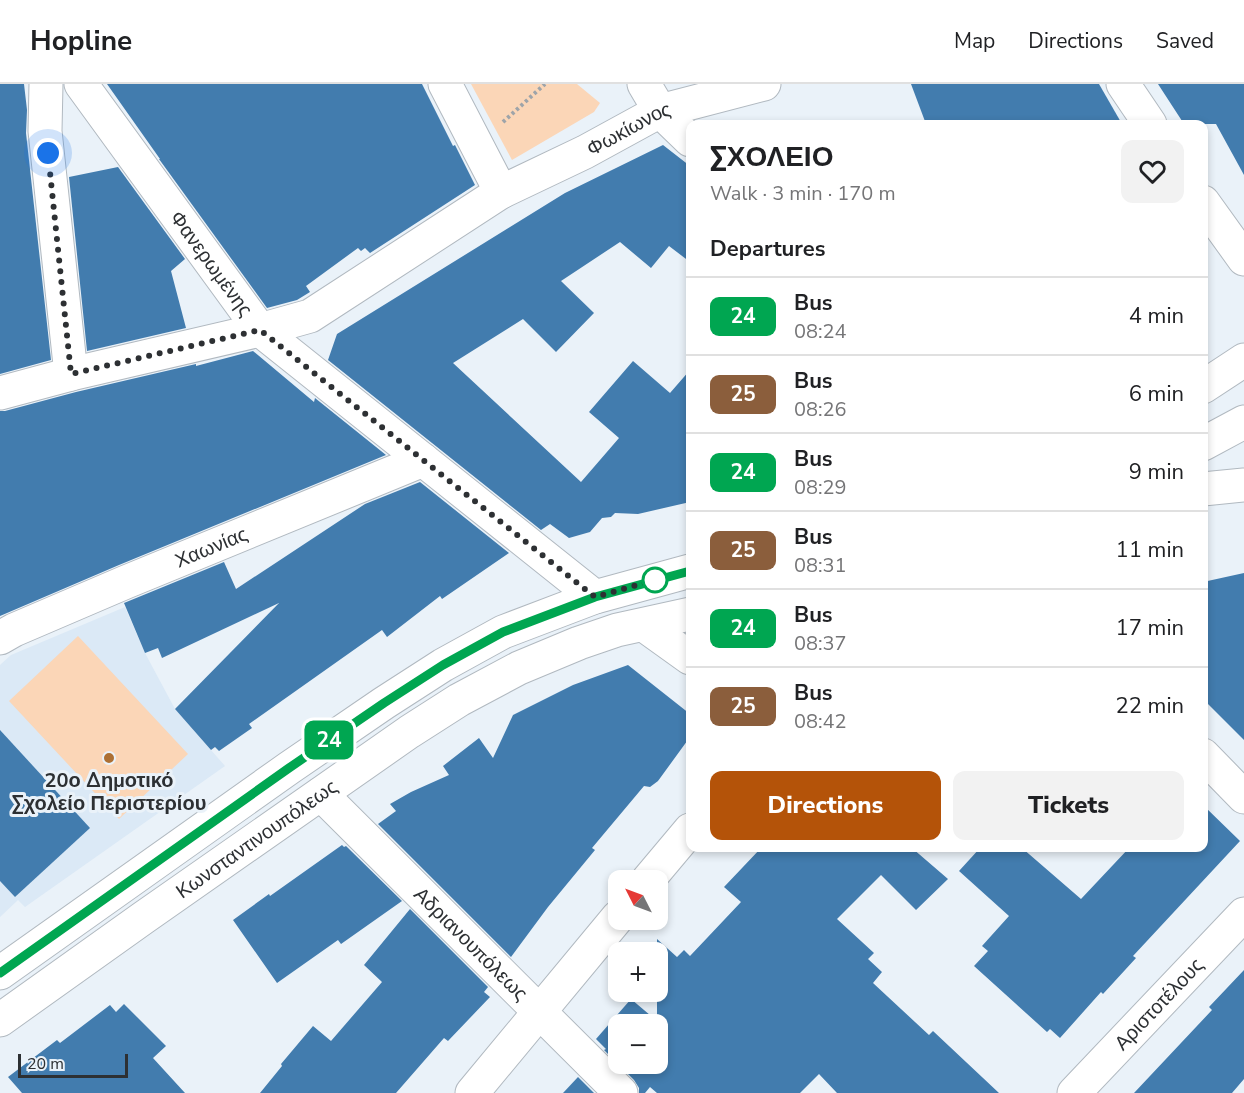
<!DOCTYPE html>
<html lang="en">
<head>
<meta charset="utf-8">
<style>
	:root { --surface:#fff; --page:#f2f2f2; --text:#202124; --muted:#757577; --line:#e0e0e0; --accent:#b45309 }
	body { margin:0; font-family:"Nunito Sans",sans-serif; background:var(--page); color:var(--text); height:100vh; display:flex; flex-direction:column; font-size:22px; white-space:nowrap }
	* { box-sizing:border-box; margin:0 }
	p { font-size:20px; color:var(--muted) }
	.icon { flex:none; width:33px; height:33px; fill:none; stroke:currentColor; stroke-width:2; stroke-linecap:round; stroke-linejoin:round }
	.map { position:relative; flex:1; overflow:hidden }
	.side { position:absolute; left:686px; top:36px; width:522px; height:732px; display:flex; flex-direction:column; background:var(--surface); border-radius:12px; box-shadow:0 3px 9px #0003 }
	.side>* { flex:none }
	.badge { padding:0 12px; border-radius:9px; font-size:21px; line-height:39px }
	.needle { width:39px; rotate:312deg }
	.controls { position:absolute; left:608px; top:786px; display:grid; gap:12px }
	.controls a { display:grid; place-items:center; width:60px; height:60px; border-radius:12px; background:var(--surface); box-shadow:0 3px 9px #0003; font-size:30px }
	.scale { position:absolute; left:18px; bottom:15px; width:110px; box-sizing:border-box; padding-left:6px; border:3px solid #2d3033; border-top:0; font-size:16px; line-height:21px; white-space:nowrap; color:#2d3033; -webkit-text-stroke:4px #eaf2f9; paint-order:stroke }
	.you { position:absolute; width:30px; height:30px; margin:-15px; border:4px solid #fff; border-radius:50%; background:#1a73e8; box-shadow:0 0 0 9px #1a73e833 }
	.map>.badge { position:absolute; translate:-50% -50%; box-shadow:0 0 0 3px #fff }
	h2 { padding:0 24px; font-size:22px; line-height:54px }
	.round { display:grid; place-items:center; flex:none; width:63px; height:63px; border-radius:12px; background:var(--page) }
	.head { display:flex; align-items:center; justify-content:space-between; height:102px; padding:0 24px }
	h1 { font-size:28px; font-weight:800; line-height:45px }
	.action { display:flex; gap:12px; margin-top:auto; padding:12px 24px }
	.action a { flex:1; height:69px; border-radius:12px; background:var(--accent); color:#fff; font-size:24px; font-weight:800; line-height:69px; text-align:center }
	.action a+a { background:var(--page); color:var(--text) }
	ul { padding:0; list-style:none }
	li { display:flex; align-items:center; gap:18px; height:78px; padding:0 24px; border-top:2px solid var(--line) }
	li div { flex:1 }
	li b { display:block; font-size:22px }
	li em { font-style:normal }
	li .badge { min-width:66px; font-weight:700; text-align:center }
	header { display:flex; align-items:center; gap:36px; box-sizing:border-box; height:84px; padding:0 30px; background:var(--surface); border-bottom:2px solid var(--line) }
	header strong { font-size:28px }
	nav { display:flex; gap:33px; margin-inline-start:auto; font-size:21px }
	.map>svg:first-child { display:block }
	.built { fill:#dbe9f6 }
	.green { fill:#fbd6b7 }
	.building { fill:#427cae; fill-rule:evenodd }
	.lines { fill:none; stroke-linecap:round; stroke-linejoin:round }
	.street-casing { stroke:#b1b9c0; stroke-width:35 }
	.secondary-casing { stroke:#b1b9c0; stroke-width:35 }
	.path { stroke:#9ea4a9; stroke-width:4; stroke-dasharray:3 3; stroke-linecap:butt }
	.street { stroke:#fff; stroke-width:33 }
	.secondary { stroke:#fff; stroke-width:33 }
	.line-casing { stroke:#fff; stroke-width:14 }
	.line { stroke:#00a651; stroke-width:9 }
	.walk { stroke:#2d3033; stroke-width:6; stroke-dasharray:0 10.8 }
	.stop-dot { fill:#fff; stroke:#00a651; stroke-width:3 }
	.poi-dot { fill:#ad7034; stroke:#eaf2f9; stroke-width:2 }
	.labels { text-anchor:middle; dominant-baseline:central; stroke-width:6; stroke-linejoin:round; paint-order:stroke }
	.street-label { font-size:20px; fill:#2d3033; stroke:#eaf2f9 }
	.poi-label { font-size:20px; font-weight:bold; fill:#2d3033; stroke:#eaf2f9 }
</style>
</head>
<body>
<header>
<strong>Hopline</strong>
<nav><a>Map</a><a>Directions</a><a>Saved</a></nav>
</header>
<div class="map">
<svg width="1244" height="1009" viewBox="0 0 1244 1009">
	<rect width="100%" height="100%" fill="#eaf2f9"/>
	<polygon class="built" points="125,523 145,569 175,625 225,682 25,823 18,816 0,833 0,581 11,571"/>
	<g class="green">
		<polygon points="471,0 577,0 600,19 594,28 512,76"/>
		<polygon points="78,552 188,670 119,735 9,617"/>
	</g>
	<g class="building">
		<polygon points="0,0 24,0 27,26 26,49 51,276 0,290"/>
		<polygon points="107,0 422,0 453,62 455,61 475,101 370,169 365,164 361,167 358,164 306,202 310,208 297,216 267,224 159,75 160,75"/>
		<polygon points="911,0 1099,0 1122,40 926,40"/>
		<polygon points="1158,0 1244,0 1244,91 1216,40 1184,40"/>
		<polygon points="663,61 690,82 690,178 669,162 651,184 620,158 561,197 594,229 556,268 523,235 453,279 581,398 619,354 589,328 633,277 670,309 690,286 690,418 638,430 615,429 611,433 602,434 590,448 569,454 550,440 541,446 328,276 337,250 565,109"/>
		<polygon points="118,83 185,175 171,187 186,244 87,267 69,93"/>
		<polygon points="253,267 314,318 315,314 386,371 119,481 0,532 0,327 5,327 76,308 196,280 196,282"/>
		<polygon points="420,398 509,469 442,515 440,512 387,553 382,546 249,640 252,644 219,667 215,663 211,666 175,625 279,519 162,574 158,564 145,569 124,519 224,478 236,505 365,420"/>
		<polygon points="1244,489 1244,656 1203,615 1203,498"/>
		<polygon points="628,581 690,630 690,653 658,697 650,703 644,702 592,764 595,766 548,823 511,873 378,740 396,727 390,720 411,708 449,691 443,682 479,654 493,674 513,631 573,601"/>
		<polygon points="0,646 90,744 15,813 0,797"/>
		<polygon points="1203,721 1240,757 1133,872 1136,874 1103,910 1101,908 1060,954 1050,945 1047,948 974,882 988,867 982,862 1009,832 959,787 980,764 1022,764 1081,815 1129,764 1203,764"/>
		<polygon points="342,761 344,763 346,762 402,817 341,860 338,856 277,899 233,836 269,810 270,812"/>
		<path d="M761 764H912L948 795 916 826 881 791 837 835 874 869 868 875 882 888 873 899 929 951 933 947 999 1009H837L819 990 800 1009H657L650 1003 645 1009H639V1004L634 996 604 966 606 965 596 955 631 915 657 937V855L677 873 684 866 690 872 741 818 724 803ZM618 940H657V980H618Z"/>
		<polygon points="410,825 488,903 484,908 490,913 448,957 444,954 396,1009 260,1009 282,982 281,980 313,942 331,957 382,898 364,881"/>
		<polygon points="1244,886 1244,995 1232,1009 1134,1009 1212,926 1209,923"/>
		<polygon points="124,920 166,962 153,974 185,1009 22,1009 8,993 57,956 60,959 110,921 116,928"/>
		<polygon points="578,993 594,1009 563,1009"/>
	</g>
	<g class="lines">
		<g class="street-casing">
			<g id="street">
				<polyline points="46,0 45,47 71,290"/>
				<path id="s1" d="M81 0 260 246 595 513"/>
				<polyline points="445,0 501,108"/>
				<polyline points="644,0 660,27 690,56"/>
				<polyline points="1123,0 1150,40"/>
				<polyline points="1203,118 1244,175"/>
				<path id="s2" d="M0 309 71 290 260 246 310 232 501 108 585 68 660 27 764 0"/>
				<polyline points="644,541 690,574"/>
				<path id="s3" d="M0 554 14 546 126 498 423 376"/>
				<polyline points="1203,671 1244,713"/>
				<path id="s4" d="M321 710 621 1009"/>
				<polyline points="648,796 690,746"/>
				<polyline points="472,1009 618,833"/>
				<path id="s5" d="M1074 1009 1244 830"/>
			</g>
		</g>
		<g class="secondary-casing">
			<g id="secondary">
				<polyline points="1203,303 1244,276"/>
				<polyline points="1203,360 1244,338"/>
				<polyline points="1203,405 1244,401"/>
				<polyline points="0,889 289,684 384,619 443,581 503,548 595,513 690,487"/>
				<path id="s6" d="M0 936 143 834 409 648 459 616 519 584 579 559 617 546 690 530"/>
			</g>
		</g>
		<polyline class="path" points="503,38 545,0"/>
		<use href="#street" class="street"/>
		<use href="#secondary" class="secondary"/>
	</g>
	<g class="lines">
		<g class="line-casing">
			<polyline id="line" points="0,889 289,684 384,619 443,581 503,548 595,513 690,487"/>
		</g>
		<use href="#line" class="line"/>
		<polyline class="walk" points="48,69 71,290 260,246 595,513 655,496"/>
	</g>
	<circle class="stop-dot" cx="655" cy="496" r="12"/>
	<circle class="poi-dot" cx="109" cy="674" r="6"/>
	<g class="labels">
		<g class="street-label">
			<text stroke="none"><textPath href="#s2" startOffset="690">Φωκίωνος</textPath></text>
			<text stroke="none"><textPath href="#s1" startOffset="222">Φανερωμένης</textPath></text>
			<text stroke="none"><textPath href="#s3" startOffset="230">Χαωνίας</textPath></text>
			<text stroke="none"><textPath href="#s6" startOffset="314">Κωνσταντινουπόλεως</textPath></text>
			<text stroke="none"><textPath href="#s4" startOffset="212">Αδριανουπόλεως</textPath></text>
			<text stroke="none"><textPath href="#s5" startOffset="123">Αριστοτέλους</textPath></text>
		</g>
		<g class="poi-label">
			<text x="109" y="696">20ο Δημοτικό<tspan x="109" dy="23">Σχολείο Περιστερίου</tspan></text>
		</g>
	</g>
</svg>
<div class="controls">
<a><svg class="needle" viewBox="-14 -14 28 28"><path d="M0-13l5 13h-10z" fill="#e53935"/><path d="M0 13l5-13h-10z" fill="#757577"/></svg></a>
<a>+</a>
<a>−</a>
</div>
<div class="scale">20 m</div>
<div class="you" style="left:48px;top:69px"></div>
<b class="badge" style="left:329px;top:656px;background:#00a651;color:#fff">24</b>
<section class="side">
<div class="head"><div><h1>ΣΧΟΛΕΙΟ</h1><p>Walk · 3 min · 170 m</p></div><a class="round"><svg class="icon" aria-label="heart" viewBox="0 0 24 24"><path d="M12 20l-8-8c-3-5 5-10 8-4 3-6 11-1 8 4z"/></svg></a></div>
<h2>Departures</h2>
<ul>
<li><span class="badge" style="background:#00a651;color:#fff">24</span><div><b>Bus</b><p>08:24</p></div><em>4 min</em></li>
<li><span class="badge" style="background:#8b5e3c;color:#fff">25</span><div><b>Bus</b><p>08:26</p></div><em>6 min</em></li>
<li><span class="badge" style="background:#00a651;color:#fff">24</span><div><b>Bus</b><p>08:29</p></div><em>9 min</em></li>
<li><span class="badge" style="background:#8b5e3c;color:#fff">25</span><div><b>Bus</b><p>08:31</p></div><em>11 min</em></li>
<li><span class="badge" style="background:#00a651;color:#fff">24</span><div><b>Bus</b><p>08:37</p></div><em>17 min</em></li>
<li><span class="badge" style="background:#8b5e3c;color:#fff">25</span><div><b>Bus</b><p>08:42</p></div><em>22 min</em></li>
</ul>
<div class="action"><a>Directions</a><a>Tickets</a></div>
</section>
</div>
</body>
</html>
